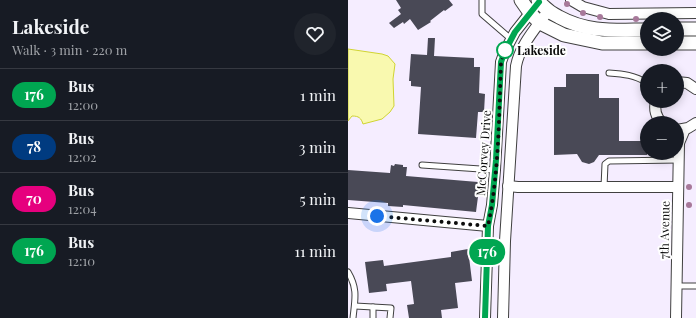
<!DOCTYPE html>
<html lang="en">
<head>
<meta charset="utf-8">
<style>
	:root { --surface:#171b24; --page:#20242c; --text:#f1f3f6; --muted:#9ea1a6; --line:#363941 }
	body { margin:0; font-family:"Playfair Display",serif; background:var(--page); color:var(--text); height:100vh; display:flex; flex-direction:column; font-size:15px; white-space:nowrap }
	* { box-sizing:border-box; margin:0 }
	p { font-size:13px; color:var(--muted) }
	.icon { flex:none; width:22px; height:22px; fill:none; stroke:currentColor; stroke-width:2; stroke-linecap:round; stroke-linejoin:round }
	.map { position:relative; flex:1; overflow:hidden }
	.details { display:flex; flex-direction:column; background:var(--surface); width:348px }
	.details>* { flex:none }
	.badge { padding:0 8px; border-radius:13px; font-size:14px; line-height:26px }
	.tools { position:absolute; left:292px; top:12px; display:grid; gap:8px }
	.tools a { display:grid; place-items:center; width:44px; height:44px; border-radius:50%; background:var(--surface); box-shadow:0 2px 10px #0003; font-size:20px }
	.you { position:absolute; width:20px; height:20px; margin:-10px; border:3px solid #fff; border-radius:50%; background:#1a73e8; box-shadow:0 0 0 6px #1a73e833 }
	.map>.badge { position:absolute; translate:-50% -50%; box-shadow:0 0 0 2px #fff }
	.round { display:grid; place-items:center; flex:none; width:42px; height:42px; border-radius:21px; background:var(--page) }
	.headline { display:flex; align-items:center; justify-content:space-between; height:68px; padding:0 12px }
	h1 { font-size:19px; font-weight:700; line-height:30px }
	ul { padding:0; list-style:none }
	li { display:flex; align-items:center; gap:12px; height:52px; padding:0 12px; border-top:1px solid var(--line) }
	li div { flex:1 }
	li b { display:block; font-size:15px }
	li em { font-style:normal }
	li .badge { min-width:44px; font-weight:700; text-align:center }
	main { display:flex; flex:1; min-height:0 }
	.map>svg:first-child { display:block }
	.water { fill:#f9f9af; stroke:#d0d432 }
	.building { fill:#494956 }
	.lines { fill:none; stroke-linecap:round; stroke-linejoin:round }
	.service-casing { stroke:#404040; stroke-width:7 }
	.minor-casing { stroke:#404040; stroke-width:12 }
	.tertiary-casing { stroke:#404040; stroke-width:15 }
	.service { stroke:#fff; stroke-width:5 }
	.minor { stroke:#fff; stroke-width:10 }
	.tertiary { stroke:#fff; stroke-width:13 }
	.tree { fill:#a7799a }
	.line-casing { stroke:#fff; stroke-width:9 }
	.line { stroke:#00a651; stroke-width:6 }
	.walk { stroke:#0d0d0d; stroke-width:4; stroke-dasharray:0 7.2 }
	.stop-dot { fill:#fff; stroke:#00a651; stroke-width:2 }
	.labels { text-anchor:middle; dominant-baseline:central; stroke-width:4; stroke-linejoin:round; paint-order:stroke }
	.stop-label { font-size:12px; font-weight:bold; fill:#0d0d0d; stroke:#fff; text-anchor:start }
	.street-label { font-size:12px; fill:#0d0d0d; stroke:#fff }
</style>
</head>
<body>
<main>
<section class="details">
<div class="headline"><div><h1>Lakeside</h1><p>Walk · 3 min · 220 m</p></div><a class="round"><svg class="icon" aria-label="heart" viewBox="0 0 24 24"><path d="M12 20l-8-8c-3-5 5-10 8-4 3-6 11-1 8 4z"/></svg></a></div>
<ul>
<li><span class="badge" style="background:#00a651;color:#fff">176</span><div><b>Bus</b><p>12:00</p></div><em>1 min</em></li>
<li><span class="badge" style="background:#003b80;color:#fff">78</span><div><b>Bus</b><p>12:02</p></div><em>3 min</em></li>
<li><span class="badge" style="background:#e6007e;color:#fff">70</span><div><b>Bus</b><p>12:04</p></div><em>5 min</em></li>
<li><span class="badge" style="background:#00a651;color:#fff">176</span><div><b>Bus</b><p>12:10</p></div><em>11 min</em></li>
</ul>
</section>
<div class="map">
<svg width="348" height="318" viewBox="0 0 348 318">
	<rect width="100%" height="100%" fill="#f5edff"/>
	<path class="water" d="M0 49 34 54 40 56 47 64 45 79 46 106 42 112 34 119 15 124C13 118 11 116 4 116L0 121Z"/>
	<g class="building">
		<polygon points="48,0 101,0 105,5 97,11 96,10 82,21 83,22 70,30 62,19 56,24 55,22 46,28 41,23 53,14 50,10 53,8"/>
		<polygon points="80,38 87,38 86,56 126,58 126,67 132,67 131,93 137,94 136,112 130,112 128,138 70,134 73,87 63,86 63,81 61,81 63,54 79,55"/>
		<polygon points="218,74 251,74 251,98 271,98 271,141 299,141 299,155 251,155 246,162 241,164 234,162 229,154 206,155 206,87 218,87"/>
		<polygon points="47,164 55,165 55,167 59,167 58,176 130,182 129,189 131,189 128,212 55,205 55,207 40,206 40,203 0,200 0,170 42,173 43,165 46,166"/>
		<polygon points="120,249 124,281 107,283 110,308 93,310 94,318 61,318 59,305 66,304 63,281 38,284 39,291 21,293 17,262 35,260 36,266 103,257 103,252"/>
	</g>
	<g class="lines">
		<g class="service-casing">
			<g id="service">
				<polyline points="134,0 134,14 163,39"/>
				<path d="M261 73C275 74 287 75 299 83"/>
				<polyline points="74,165 147,170"/>
				<polyline points="256,187 257,164 261,161 331,160"/>
				<path d="M0 272C10 289 7 299 5 318"/>
				<polyline points="329,286 348,286"/>
				<polyline points="7,306 43,308 42,318"/>
				<polyline points="25,318 25,307"/>
			</g>
		</g>
		<g class="minor-casing">
			<g id="minor">
				<polyline points="223,0 235,7 261,14 348,13"/>
				<polyline points="329,82 339,83 348,89"/>
				<path d="M308 101C306 109 308 117 314 123"/>
				<polyline points="329,130 340,128 348,123"/>
				<polyline points="160,186 170,187 330,187"/>
				<polyline points="0,213 140,226"/>
				<polyline points="137,318 140,226 144,205 147,170 153,62 157,51 167,32 186,8"/>
				<path d="M155 318 157 241 168 66C172 45 188 28 200 11"/>
				<polyline points="328,318 331,143 337,129"/>
			</g>
		</g>
		<g class="tertiary-casing">
			<g id="tertiary">
				<polyline points="173,0 182,13 192,23 216,35 254,43 299,43"/>
				<path d="M190 0C196 8 203 13 211 17 240 33 268 30 299 30"/>
				<polyline points="329,29 348,29"/>
				<polyline points="329,43 348,43"/>
			</g>
		</g>
		<use href="#service" class="service"/>
		<use href="#minor" class="minor"/>
		<use href="#tertiary" class="tertiary"/>
	</g>
	<g class="tree">
		<circle cx="219" cy="4" r="3"/>
		<circle cx="235" cy="13" r="3"/>
		<circle cx="252" cy="17" r="3"/>
		<circle cx="288" cy="19" r="3"/>
		<circle cx="341" cy="187" r="3"/>
		<circle cx="341" cy="205" r="3"/>
	</g>
	<g class="lines">
		<g class="line-casing">
			<polyline id="line" points="137,318 140,226 144,205 148,160 153,62 157,51 167,32 191,2"/>
		</g>
		<use href="#line" class="line"/>
		<path class="walk" d="M29 216 140 226C151 173 151 116 153 62L157 50"/>
	</g>
	<circle class="stop-dot" cx="157" cy="50" r="8"/>
	<g class="labels">
		<g class="stop-label">
			<text x="169" y="50">Lakeside</text>
		</g>
		<g class="street-label">
			<text transform="translate(135 153) rotate(-86)">McCorvey Drive</text>
			<text transform="translate(316 230) rotate(-89)">7th Avenue</text>
		</g>
	</g>
</svg>
<div class="tools">
<a><svg class="icon" aria-label="layers" viewBox="0 0 24 24"><path d="M12 4l9 5-9 5-9-5zM3 14l9 5 9-5"/></svg></a>
<a>+</a>
<a>−</a>
</div>
<div class="you" style="left:29px;top:216px"></div>
<b class="badge" style="left:139px;top:252px;background:#00a651;color:#fff">176</b>
</div>
</main>
</body>
</html>
